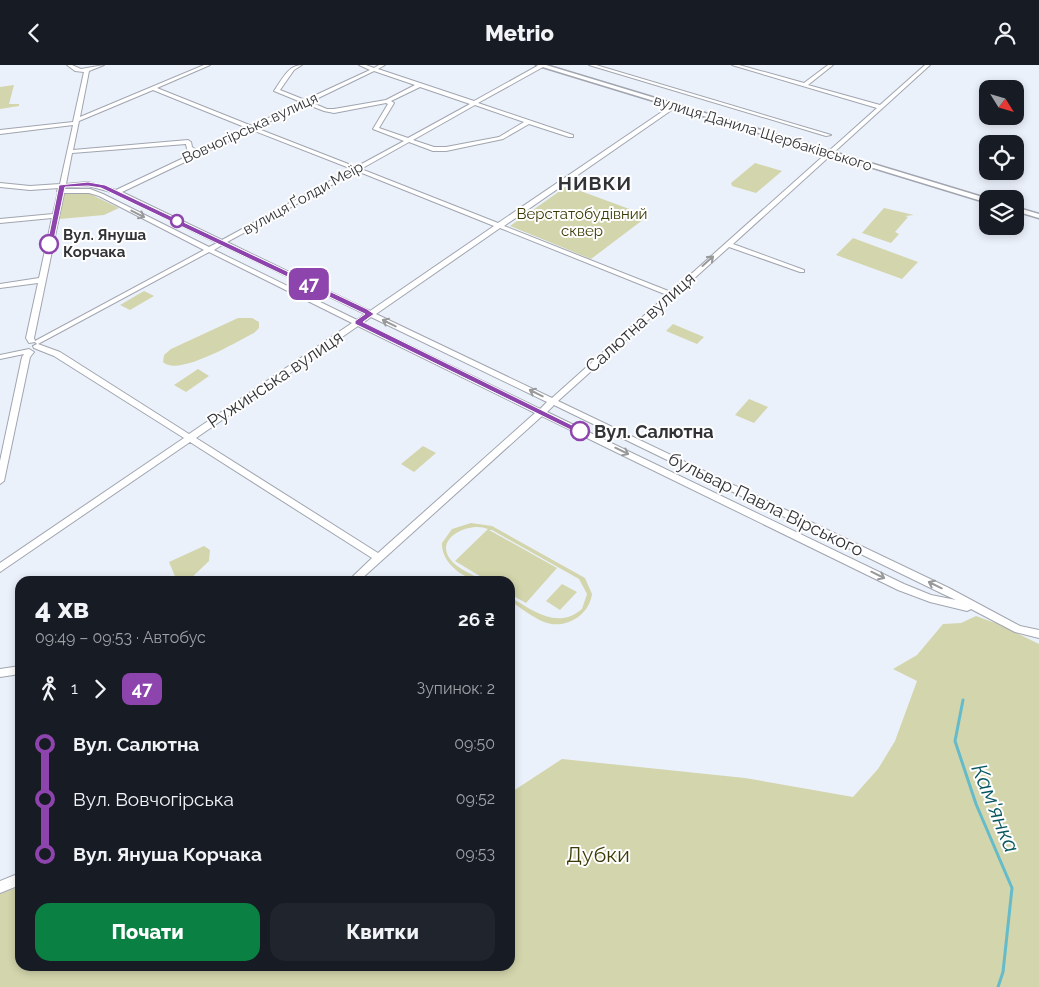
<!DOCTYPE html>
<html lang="uk">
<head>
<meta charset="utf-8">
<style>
	:root { --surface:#171b24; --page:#20242c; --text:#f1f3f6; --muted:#9ea1a6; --accent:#0b8043 }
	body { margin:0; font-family:Raleway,sans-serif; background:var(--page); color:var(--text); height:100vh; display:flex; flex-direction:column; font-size:19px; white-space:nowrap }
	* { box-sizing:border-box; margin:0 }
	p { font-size:16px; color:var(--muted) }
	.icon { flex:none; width:28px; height:28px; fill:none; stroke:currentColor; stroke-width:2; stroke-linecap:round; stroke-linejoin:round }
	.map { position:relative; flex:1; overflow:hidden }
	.sheet { position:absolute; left:15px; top:511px; width:500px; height:395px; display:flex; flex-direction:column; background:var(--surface); border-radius:15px; box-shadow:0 2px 8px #0003 }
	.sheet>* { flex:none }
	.badge { padding:0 10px; border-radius:8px; font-size:18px; line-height:32px }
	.needle { width:32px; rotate:127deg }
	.controls { position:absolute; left:979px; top:15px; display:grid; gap:10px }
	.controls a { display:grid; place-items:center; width:45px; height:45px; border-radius:10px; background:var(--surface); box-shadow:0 2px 8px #0003; font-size:25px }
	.map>.badge { position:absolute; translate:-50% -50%; box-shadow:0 0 0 2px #fff }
	.legs { display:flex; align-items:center; gap:8px; height:55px; padding:0 20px; font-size:16px }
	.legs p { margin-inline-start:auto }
	.summary { display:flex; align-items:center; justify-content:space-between; height:85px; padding:0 20px }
	h1 { font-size:28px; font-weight:800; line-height:38px }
	.cta { display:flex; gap:10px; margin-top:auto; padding:10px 20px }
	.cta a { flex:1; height:58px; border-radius:15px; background:var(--accent); color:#fff; font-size:20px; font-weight:800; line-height:58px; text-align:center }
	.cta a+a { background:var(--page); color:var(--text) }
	ul { padding:0 20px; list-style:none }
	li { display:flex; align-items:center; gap:18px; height:55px; font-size:19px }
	li i { display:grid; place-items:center; width:8px; height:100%; margin:0 6px; background:currentColor }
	li i::after { content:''; width:12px; height:12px; margin:-6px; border:4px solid; border-radius:50%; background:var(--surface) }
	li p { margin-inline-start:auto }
	li:first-child i { background:linear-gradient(#0000 50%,currentColor 0) }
	li:last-child i { background:linear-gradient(currentColor 50%,#0000 0) }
	header { display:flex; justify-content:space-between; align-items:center; height:65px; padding:0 20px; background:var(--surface); font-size:22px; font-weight:800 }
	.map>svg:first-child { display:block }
	.green { fill:#d3d5ac }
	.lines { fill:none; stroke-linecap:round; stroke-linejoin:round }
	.stream { stroke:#65bbc9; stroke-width:3 }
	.minor-casing { stroke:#a0a5af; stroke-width:2 }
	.major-casing { stroke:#a0a5af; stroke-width:3 }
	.minor { fill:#fff; fill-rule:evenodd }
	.major { fill:#fff; fill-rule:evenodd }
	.oneway { stroke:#98999b }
	.line-1 { fill:#8e44ad; stroke:#fff }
	.stop-1-dot { fill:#fff; stroke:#8e44ad; stroke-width:2.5 }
	.labels { text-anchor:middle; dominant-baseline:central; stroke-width:4; stroke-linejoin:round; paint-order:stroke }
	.far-street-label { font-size:15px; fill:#313337; stroke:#fefefe }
	.far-park-label { font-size:15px; fill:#3b3b07; stroke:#fefefe }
	.far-stop-label { font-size:15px; font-weight:bold; fill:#313337; stroke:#fefefe; text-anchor:start }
	.street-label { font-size:18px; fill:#313337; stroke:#fefefe }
	.stop-label { font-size:18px; font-weight:bold; fill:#313337; stroke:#fefefe; text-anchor:start }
	.far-district-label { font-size:19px; font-weight:bold; letter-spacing:1px; fill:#313337; stroke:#fefefe }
	.near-park-label { font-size:21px; fill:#3b3b07; stroke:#fefefe }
	.near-water-label { font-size:22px; font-style:italic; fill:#095761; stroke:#fefefe }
</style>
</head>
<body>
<header><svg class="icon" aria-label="back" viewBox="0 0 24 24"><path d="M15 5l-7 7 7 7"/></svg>Metrio<svg class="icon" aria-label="person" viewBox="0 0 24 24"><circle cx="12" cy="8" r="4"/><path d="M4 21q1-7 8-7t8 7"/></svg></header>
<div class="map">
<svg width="1039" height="922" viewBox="0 0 1039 922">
	<rect width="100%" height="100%" fill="#ebf1fb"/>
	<g class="green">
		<polygon points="14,20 9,39 19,39 19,41 0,44 0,22"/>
		<polygon points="755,98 782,106 756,128 732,121 731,118"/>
		<polygon points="567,121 643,149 648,151 591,194 510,161"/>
		<polygon points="69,127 86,127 119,143 104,150 60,154 61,130"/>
		<polygon points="884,143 914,150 905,151 908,152 895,167 899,169 891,178 862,168"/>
		<polygon points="853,173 918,197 902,214 836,190"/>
		<polygon points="144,226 154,231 130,245 120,240"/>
		<path d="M238 253H252L259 257V263L254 268C236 277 178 312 163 297L164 290 171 284Z"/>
		<polygon points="673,259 704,272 697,279 666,266"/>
		<polygon points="198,304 209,311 186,327 174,320"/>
		<polygon points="749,334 768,342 754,358 735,350"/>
		<polygon points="423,381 436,388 414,407 401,399"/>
		<path d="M471 458 492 461 585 513 592 529C589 551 565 565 544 557 532 552 521 543 510 536V532C534 546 557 565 582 544L587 529 579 514 492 465H489L557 503 526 538 510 529V516H488L455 496 488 464C471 456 434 472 450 494 457 504 474 510 484 516 465 516 441 498 442 478L452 464Z"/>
		<polygon points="204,481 210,485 209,496 188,516 177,516 169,497"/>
		<polygon points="562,519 577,527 560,545 546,536"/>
		<polygon points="976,551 998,559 1039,579 1039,922 0,922 0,829 16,823 20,825 20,901 510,901 510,728 562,694 745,713 853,732 878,704 895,676 917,616 893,604 917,590 943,559 961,558"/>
	</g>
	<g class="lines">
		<polyline class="stream" points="963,635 955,676 976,739 1012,823 1003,907 998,922"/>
		<g class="minor-casing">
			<g id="minor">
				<path d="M67 0H72L81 4 104 0 89 6 80 52 204 0H210L157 23 252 61 301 37 274 26C282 15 288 0 302 0L294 5 280 25 305 35 370 5 359 0H366L374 3 379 0H385L378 4 474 36 539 0H543V2L478 38 573 70V72H569L529 59 503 74 446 86H433L409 77 361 104 498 158 672 40H676V42L504 161 671 227 877 43 732 0H739L804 18 828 0H833L808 20 880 40 925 0H930L733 179 804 205V207H800L729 182 558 336 949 523 1020 561 1039 565V573L1015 567 971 544 967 546 930 537 898 525 542 351 359 516H348L372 493 190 377 0 507V498L184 373 54 291 34 283 33 281 37 279 35 277 29 278 26 273 38 218 0 223V219L39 213 52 153 0 158V154L53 149 58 127 57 126 59 123 30 125 0 122V118L30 121 60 119 73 60 0 69V65L73 57 84 7 75 6ZM374 6 415 20 386 35 334 44H327L310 37ZM420 22 470 39 408 73 379 63 394 38 391 36ZM153 25 247 63 198 86 192 82 191 77 188 75 73 85 79 56ZM386 38 388 39 373 64 404 76 356 102 256 63 306 39 324 46 334 48ZM475 40 524 57 499 72 446 82H434L413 75ZM252 65 352 104 222 175 122 127ZM186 79 187 84 194 88 116 125 88 117 66 119 72 88ZM357 106 494 161 370 246 227 177ZM88 121 115 128 217 178 209 182 103 129 90 124H65V122ZM64 128H89L99 131 204 185 35 276 34 273ZM500 163 667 230 552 333 376 249ZM222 180 365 249 357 255 214 185ZM209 187 352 258 189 369 60 287 38 279ZM371 252 547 337 540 344 363 258ZM358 261 535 348 378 488 196 373ZM554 340 943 529 956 535 931 530 904 519 547 347Z"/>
				<polygon points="589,0 596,0 831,70 826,71"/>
				<polygon points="29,284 34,287 30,292 4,416 0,419 0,396 22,292 24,289 0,294 0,290"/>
				<polygon points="20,601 20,609 0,612 0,604"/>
				<polygon points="20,808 20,820 0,828 0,816"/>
			</g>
		</g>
		<g class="major-casing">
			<g id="major">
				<polygon points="536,0 546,0 989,134 988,138"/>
				<polygon points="1015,142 1039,149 1039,153 1015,146"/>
			</g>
		</g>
		<use href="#minor" class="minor"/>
		<use href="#major" class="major"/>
	</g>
	<defs><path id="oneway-shaft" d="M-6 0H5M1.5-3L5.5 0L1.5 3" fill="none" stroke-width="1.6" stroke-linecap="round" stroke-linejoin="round" transform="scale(1.25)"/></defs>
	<g class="oneway">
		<use href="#oneway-shaft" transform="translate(138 149) rotate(27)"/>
		<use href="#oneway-shaft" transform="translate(708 196) rotate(-42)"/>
		<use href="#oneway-shaft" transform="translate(389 258) rotate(-154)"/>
		<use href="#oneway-shaft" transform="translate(536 328) rotate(-154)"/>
		<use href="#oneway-shaft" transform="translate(622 386) rotate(26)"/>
		<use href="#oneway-shaft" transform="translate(878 510) rotate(26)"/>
		<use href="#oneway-shaft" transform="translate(935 520) rotate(-154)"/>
	</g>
	<polygon class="line-1" points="88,117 105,120 367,244 374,249 363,257 584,366 577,368 355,259 355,256 365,249 101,123 88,121 65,122 53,179 47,180 59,120"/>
	<g class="stop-1-dot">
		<circle cx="177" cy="156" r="6"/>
		<circle cx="49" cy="179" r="9"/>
		<circle cx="580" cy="366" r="9"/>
	</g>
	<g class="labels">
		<g class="far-street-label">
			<text transform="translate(250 63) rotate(-25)">Вовчогірська вулиця</text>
			<text transform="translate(763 68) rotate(17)">вулиця Данила Щербаківського</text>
			<text transform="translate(303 133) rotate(-29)">вулиця Ґолди Меїр</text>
		</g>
		<g class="far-park-label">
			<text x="582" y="149">Верстатобудівний<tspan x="582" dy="17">сквер</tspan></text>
		</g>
		<g class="far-stop-label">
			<text x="63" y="170">Вул. Януша<tspan x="63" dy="17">Корчака</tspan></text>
		</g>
		<g class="street-label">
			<text transform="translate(640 257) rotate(-42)">Салютна вулиця</text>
			<text transform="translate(275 314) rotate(-34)">Ружинська вулиця</text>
			<text transform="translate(766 439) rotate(26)">бульвар Павла Вірського</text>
		</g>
		<g class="stop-label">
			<text x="594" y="366">Вул. Салютна</text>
		</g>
		<g class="far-district-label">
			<text x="595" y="118">НИВКИ</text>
		</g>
		<g class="near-park-label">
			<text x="598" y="789">Дубки</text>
		</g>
		<g class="near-water-label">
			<text transform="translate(996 743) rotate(68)">Кам'янка</text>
		</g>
	</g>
</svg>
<div class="controls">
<a><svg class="needle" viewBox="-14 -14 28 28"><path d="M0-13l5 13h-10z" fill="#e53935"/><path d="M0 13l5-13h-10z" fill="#9ea1a6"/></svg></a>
<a><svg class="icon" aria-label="locate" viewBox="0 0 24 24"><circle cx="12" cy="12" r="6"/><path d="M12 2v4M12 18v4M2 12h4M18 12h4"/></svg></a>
<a><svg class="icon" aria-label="layers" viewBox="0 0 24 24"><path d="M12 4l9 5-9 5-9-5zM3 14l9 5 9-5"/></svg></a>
</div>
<b class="badge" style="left:309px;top:219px;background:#8e44ad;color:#fff">47</b>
<section class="sheet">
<div class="summary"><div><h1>4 хв</h1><p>09:49 – 09:53 · Автобус</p></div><b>26 ₴</b></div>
<div class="legs"><svg class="icon" aria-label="walk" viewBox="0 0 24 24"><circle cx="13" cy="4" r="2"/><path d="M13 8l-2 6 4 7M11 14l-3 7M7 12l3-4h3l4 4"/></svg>1<svg class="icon" aria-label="forward" viewBox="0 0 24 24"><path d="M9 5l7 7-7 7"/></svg><b class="badge" style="background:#8e44ad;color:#fff">47</b><p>Зупинок: 2</p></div>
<ul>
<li><i style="color:#8e44ad"></i><b>Вул. Салютна</b><p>09:50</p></li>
<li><i style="color:#8e44ad"></i><span>Вул. Вовчогірська</span><p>09:52</p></li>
<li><i style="color:#8e44ad"></i><b>Вул. Януша Корчака</b><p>09:53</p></li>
</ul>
<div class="cta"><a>Почати</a><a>Квитки</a></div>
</section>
</div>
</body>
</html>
